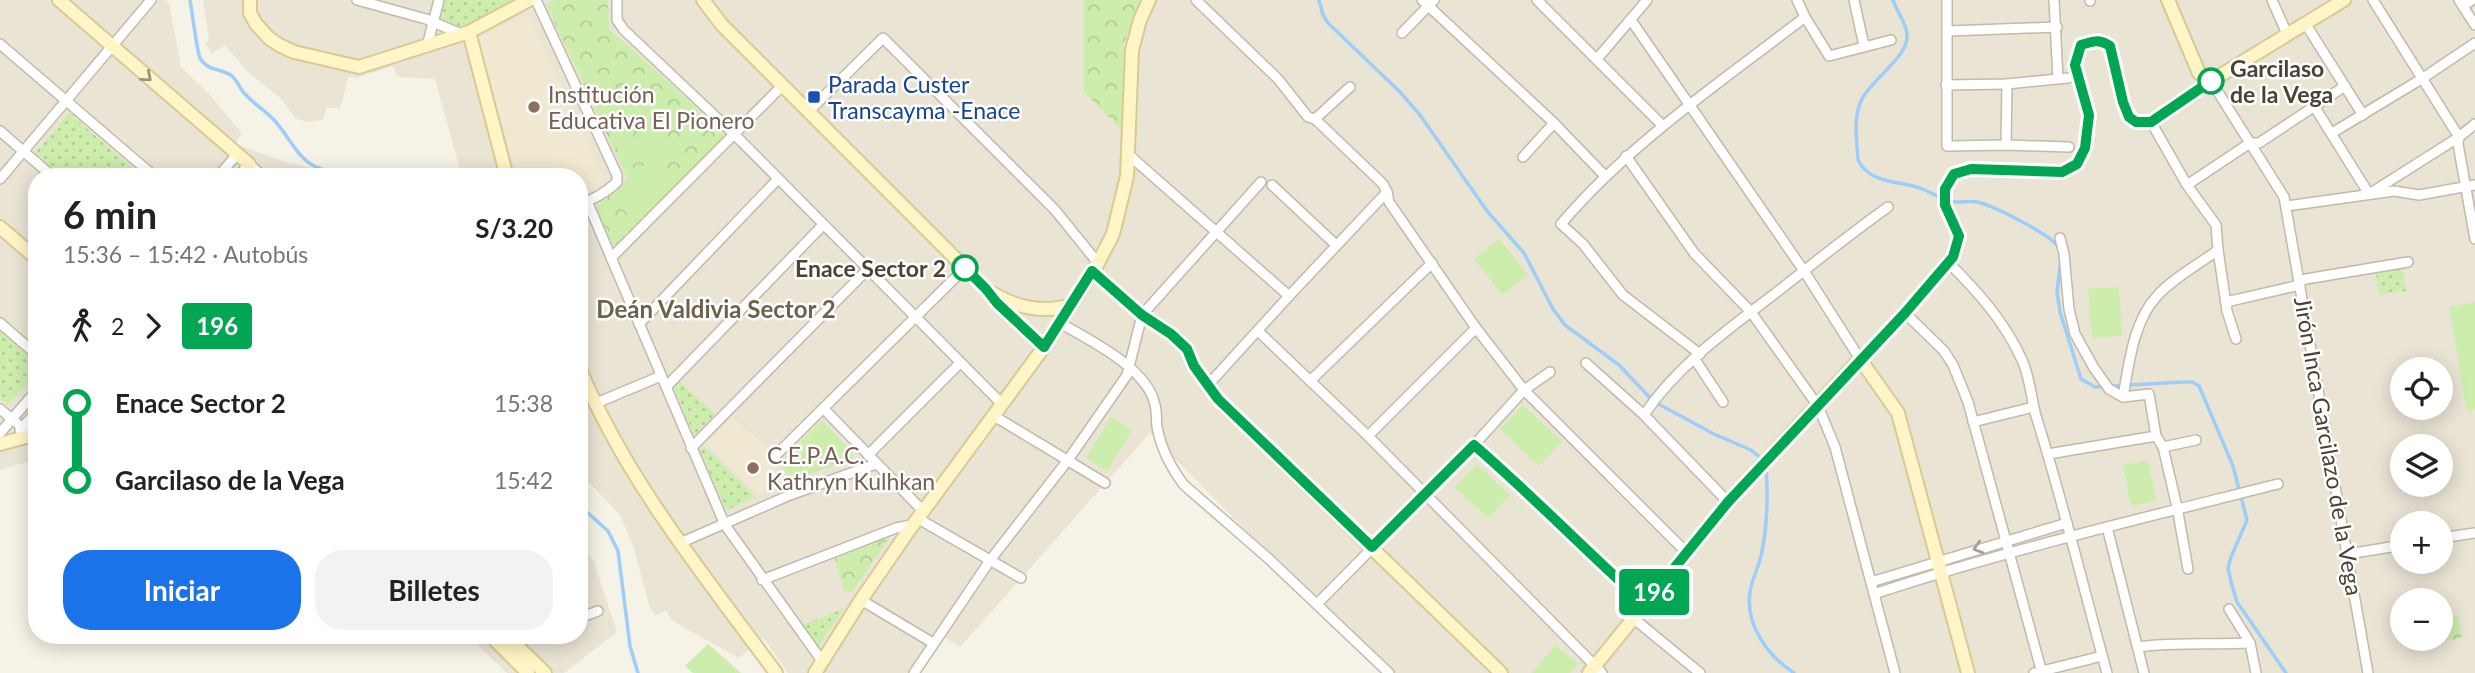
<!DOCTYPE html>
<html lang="es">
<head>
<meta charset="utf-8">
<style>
	:root { --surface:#fff; --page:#f2f2f2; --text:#222; --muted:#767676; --accent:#1a73e8 }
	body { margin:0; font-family:Lato,sans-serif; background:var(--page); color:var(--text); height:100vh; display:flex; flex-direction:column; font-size:26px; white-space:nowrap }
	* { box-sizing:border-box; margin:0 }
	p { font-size:23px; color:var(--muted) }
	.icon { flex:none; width:38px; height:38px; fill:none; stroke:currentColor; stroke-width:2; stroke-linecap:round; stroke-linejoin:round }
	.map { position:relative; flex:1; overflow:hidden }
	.panel { position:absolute; left:28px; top:168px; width:560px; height:476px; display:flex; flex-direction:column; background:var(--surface); border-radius:28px; box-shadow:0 4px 18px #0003 }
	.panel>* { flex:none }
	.badge { padding:0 14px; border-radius:5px; font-size:24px; line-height:46px }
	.tools { position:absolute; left:2390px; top:357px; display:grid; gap:14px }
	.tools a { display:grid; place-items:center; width:63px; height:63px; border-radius:50%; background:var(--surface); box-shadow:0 4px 18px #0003; font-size:35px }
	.map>.badge { position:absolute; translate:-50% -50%; box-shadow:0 0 0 4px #fff }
	.legs { display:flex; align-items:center; gap:10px; height:77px; padding:0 35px; font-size:23px }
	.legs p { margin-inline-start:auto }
	.overview { display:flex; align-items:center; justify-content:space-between; height:119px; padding:0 35px }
	h1 { font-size:38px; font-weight:700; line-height:52px }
	.primary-button { display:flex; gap:14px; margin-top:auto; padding:14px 35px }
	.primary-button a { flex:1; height:80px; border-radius:28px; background:var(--accent); color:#fff; font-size:28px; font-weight:700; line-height:80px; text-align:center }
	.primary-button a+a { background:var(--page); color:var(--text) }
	ul { padding:0 35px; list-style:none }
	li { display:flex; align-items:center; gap:24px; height:77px; font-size:26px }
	li i { display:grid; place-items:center; width:10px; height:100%; margin:0 9px; background:currentColor }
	li i::after { content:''; width:18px; height:18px; margin:-9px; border:5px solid; border-radius:50%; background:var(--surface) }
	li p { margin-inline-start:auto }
	li:first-child i { background:linear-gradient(#0000 50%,currentColor 0) }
	li:last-child i { background:linear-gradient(currentColor 50%,#0000 0) }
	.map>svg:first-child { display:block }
	.residential { fill:#eae4d5; fill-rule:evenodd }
	.education { fill:#f0e8d0 }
	.grass { fill:url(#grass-dots) }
	.park { fill:url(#park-crowns) }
	.pitch { fill:#ccedac }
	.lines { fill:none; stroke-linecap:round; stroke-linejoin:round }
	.stream { stroke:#9ecef7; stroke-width:3.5 }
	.street-casing { stroke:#c2baa9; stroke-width:12 }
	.secondary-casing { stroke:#d9ca93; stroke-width:16 }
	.street { stroke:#fff; stroke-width:9 }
	.secondary { stroke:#fff5c7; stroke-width:12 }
	.oneway { stroke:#9b9377 }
	.oneway2 { stroke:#a4a09a }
	.line-1-casing { stroke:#fff; stroke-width:16 }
	.line-1 { stroke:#00a651; stroke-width:10 }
	.stop-1-dot { fill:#fff; stroke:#00a651; stroke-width:3.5 }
	.transit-dot { fill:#1a4fb4; stroke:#fff; stroke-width:2.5 }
	.education-dot { fill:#8d6e63; stroke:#fff; stroke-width:2.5 }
	.labels { text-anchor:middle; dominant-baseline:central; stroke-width:5; stroke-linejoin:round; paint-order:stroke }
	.stop-label { font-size:23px; font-weight:bold; fill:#494235; stroke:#fff; text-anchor:start }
	.transit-label { font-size:23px; fill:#164399; stroke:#fff; text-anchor:start }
	.education-label { font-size:23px; fill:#785e54; stroke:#fff; text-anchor:start }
	.street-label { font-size:23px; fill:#494235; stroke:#fff }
	.neighbourhood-label { font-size:24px; font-weight:bold; fill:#6d614b; stroke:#fff }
</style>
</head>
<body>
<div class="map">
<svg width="2475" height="673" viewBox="0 0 2475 673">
	<defs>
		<pattern id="grass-dots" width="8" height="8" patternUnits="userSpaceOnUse" patternTransform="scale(1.75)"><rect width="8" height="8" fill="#ccedac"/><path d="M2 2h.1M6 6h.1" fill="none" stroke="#b1cc95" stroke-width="1.8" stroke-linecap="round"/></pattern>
		<pattern id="park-crowns" width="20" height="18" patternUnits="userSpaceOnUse" patternTransform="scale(1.75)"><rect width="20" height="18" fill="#ccedac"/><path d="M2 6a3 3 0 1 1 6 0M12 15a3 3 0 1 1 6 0" fill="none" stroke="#b1cc95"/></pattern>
	</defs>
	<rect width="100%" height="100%" fill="#f5f2e7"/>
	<g class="residential">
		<polygon points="0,0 165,0 169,3 181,67 209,94 242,133 235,144 286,162 349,177 37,177 37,459 0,470"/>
		<path d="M203 0H2475V673H1385L1150 433 960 647 945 638 917 673H788L763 637 739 658 683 627 671 619 666 610 655 616 649 605 634 548 620 515 579 472V177H462L435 79 397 77 393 66 356 78 348 77 340 109 327 107 323 120 307 122 295 118 280 98 246 70 225 45 212 54 205 43 209 40ZM2403 369H2441V408H2403ZM2403 446H2441V485H2403ZM2403 523H2441V562H2403ZM2403 600H2441V639H2403Z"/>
		<polygon points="579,546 593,559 617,632 564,673 507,673 467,635 579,635"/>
	</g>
	<g class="education">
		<polygon points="528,14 603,176 601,186 579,195 579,177 517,177 478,38"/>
		<polygon points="732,416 769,449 782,485 758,494 706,444"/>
	</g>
	<g class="grass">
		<polygon points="444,0 512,0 479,20 458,27 440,19"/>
		<polygon points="69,113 143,177 62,177 35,153"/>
		<polygon points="2402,268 2406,291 2379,295 2376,273"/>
		<polygon points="0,331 37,363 37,373 7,405 0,399"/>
		<polygon points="679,381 715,414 694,435 674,387"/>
		<polygon points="704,446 756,497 726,510 700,450"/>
		<polygon points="845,608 818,646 803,625"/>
	</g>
	<g class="park">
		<polygon points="555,0 608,0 609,29 685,97 724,136 615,245 612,245 596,207 628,180 546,4"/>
		<polygon points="1084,0 1139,0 1124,44 1122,130 1084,92"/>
		<polygon points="822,421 853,454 853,458 789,482 781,461"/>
		<polygon points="891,535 852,592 844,591 834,555"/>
		<polygon points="2458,616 2462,638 2443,641 2441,619"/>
	</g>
	<g class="pitch">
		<polygon points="650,122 677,152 661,166 634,135"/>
		<polygon points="622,125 639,162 626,168 609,131"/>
		<polygon points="650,159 672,181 634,220 611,198"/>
		<polygon points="1499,239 1528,275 1502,295 1474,259"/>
		<polygon points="2119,287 2122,336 2092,338 2088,289"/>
		<polygon points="2475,302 2475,409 2467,411 2449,307"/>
		<polygon points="1523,405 1562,442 1539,466 1500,429"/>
		<polygon points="1111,417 1132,430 1107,471 1086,458"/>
		<polygon points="824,423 847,447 832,461 810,438"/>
		<polygon points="2148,460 2156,501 2131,506 2123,465"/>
		<polygon points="1477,464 1510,495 1488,518 1455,487"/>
		<polygon points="708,644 741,673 693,673 685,666"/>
		<polygon points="1555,645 1578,664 1570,673 1532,673"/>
	</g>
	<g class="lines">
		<g class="stream">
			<path d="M190 0C192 11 197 52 200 58 208 72 221 68 232 76 237 80 240 89 245 94 253 103 264 110 273 119 289 135 298 162 321 169 352 178 386 162 417 177"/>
			<polyline points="1319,0 1323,15 1328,23 1400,92 1420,115 1487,211 1524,253 1553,309 1565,325 1619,365 1653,401 1714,434 1751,450 1762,459"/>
			<path d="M1893 0C1896 11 1907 23 1907 35 1909 57 1870 80 1861 101 1853 119 1857 141 1858 160 1871 186 1903 180 1925 190 1936 195 1944 201 1956 202 1963 202 1970 201 1978 202 1996 207 2047 233 2058 246"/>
			<polyline points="2061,257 2057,292 2060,312 2081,379 2095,387 2183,382 2192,382 2199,386 2233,466 2247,520 2231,557 2228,568 2231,582 2237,602 2286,673"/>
			<path d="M1766 465C1768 494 1768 521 1762 551 1760 565 1752 578 1750 592 1745 625 1768 656 1794 673"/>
			<polyline points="579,505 608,531 618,551 630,646 638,673"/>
		</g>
		<g class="street-casing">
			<g id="street">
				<polyline points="357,0 426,19 461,34"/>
				<path d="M536 0 617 175V182C606 193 593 199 579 205"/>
				<polyline points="617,0 617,20 624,30 734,134 1002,404"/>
				<polyline points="1196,0 1278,79 1308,117 1315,119 1383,184 1387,192 1389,202 1476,328 1524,390 1686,552"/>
				<polyline points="1422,0 1554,123 1605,176"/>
				<polyline points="1537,0 1663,126"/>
				<polyline points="1797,0 1805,17 1829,56 1891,40"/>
				<polyline points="1854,0 1864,46"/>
				<polyline points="1947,0 1947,146 2006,145 2069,147"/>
				<polyline points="2054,0 2058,79"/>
				<polyline points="2090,0 2090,1"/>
				<polyline points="2272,0 2287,34"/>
				<polyline points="2373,0 2459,137 2458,144 2475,239"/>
				<polyline points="2459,0 2475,25"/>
				<polyline points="2463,6 2472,0"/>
				<path d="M1631 20 1804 271 1860 359C1884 334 1954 271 1958 239 1961 212 1930 211 1954 174L1971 169 2062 172 2077 164 2085 148 2089 115 2075 65 2081 45 2102 41 2110 46C2114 64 2119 105 2130 118 2135 124 2144 124 2151 122L2211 81 2284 197 2368 673"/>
				<polyline points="2305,23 2363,115"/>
				<polyline points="1949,31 2057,27"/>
				<polyline points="1402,33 1434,0"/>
				<polyline points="0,44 155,177"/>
				<polyline points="427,46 439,0"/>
				<polyline points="1597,59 1647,0"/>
				<polyline points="1946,85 2007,84 2068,78"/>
				<polyline points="2314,106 2369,194 2459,137 2475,124"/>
				<polyline points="809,111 883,38 1055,210 1098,263"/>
				<polyline points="1315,119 1350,87"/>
				<polyline points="0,131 53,177"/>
				<polyline points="2332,133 2423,78 2475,43"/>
				<polyline points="2006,145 2007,84"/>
				<polyline points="1129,155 1289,296"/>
				<polyline points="1626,156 1694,253 1751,312 1818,406 1835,447 1895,673"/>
				<polyline points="1523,157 1554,123"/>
				<polyline points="218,177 237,154"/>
				<polyline points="238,177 249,164 264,177"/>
				<polyline points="0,179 151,0"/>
				<polyline points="1272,185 1336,245"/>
				<polyline points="2187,185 2250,143 2259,143 2345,86"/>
				<polyline points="587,201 725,525 822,661"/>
				<polyline points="2287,206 2394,191 2419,195 2475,185"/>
				<polyline points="2060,238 2064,254 2069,309 2075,334 2094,368 2109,389 2123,397 2149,394 2156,436 2163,447 2177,507 2188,569"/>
				<polyline points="2218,250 2227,311 2236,339"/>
				<polyline points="611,258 783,85"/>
				<path d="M1949 263C1978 292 2005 322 2022 360 2030 377 2031 398 2036 416 2063 501 2083 587 2107 673"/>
				<polyline points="2300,280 2408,262"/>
				<polyline points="2226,302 2300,285"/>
				<polyline points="1905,313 1944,351 1953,365 1968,402 2042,673"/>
				<path d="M1058 322C1088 339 1148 368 1155 405 1157 412 1156 419 1157 427 1161 448 1171 468 1184 485L1269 559 1389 673"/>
				<polyline points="0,323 37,355"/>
				<polyline points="639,324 778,179"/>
				<polyline points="1258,331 1368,436 1602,673"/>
				<path d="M1700 354 1623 295 1583 244 1561 224C1631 142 1720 83 1805 17"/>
				<polyline points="1694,358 1723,402"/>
				<polyline points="1586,363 1644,415 1728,502"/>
				<polyline points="1310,381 1432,263"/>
				<polyline points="1208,385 1289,296 1387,192"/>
				<polyline points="666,387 823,225"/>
				<path d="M2123 397C2129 364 2133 322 2157 296 2172 279 2199 264 2218 250L2216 225 2187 185 2151 122"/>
				<polyline points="594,404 661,376"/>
				<polyline points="823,408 923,511"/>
				<polyline points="0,409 31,435"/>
				<path d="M1644 415C1677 365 1730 328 1777 292 1814 263 1850 234 1888 207"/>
				<polyline points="994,416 1105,483"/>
				<polyline points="1973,422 2033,407"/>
				<polyline points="20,430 37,411"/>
				<polyline points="0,433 37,390"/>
				<polyline points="1368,436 1476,328"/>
				<path d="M1474 445C1533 496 1587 552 1645 604"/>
				<polyline points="2163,447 2196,440"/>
				<polyline points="691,448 868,269"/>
				<polyline points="2048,454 2156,436"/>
				<polyline points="868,455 960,363"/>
				<polyline points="775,456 965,268"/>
				<polyline points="917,518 1021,578"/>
				<polyline points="2107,527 2144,673"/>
				<polyline points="2441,538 2475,533"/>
				<polyline points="680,543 790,495 876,464"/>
				<polyline points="2348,554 2403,545"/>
				<polyline points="762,580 896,528 912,525"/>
				<polyline points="1871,582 2067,523"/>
				<path d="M1874 594C2007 550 2143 518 2278 484"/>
				<polyline points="861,600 933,643"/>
				<polyline points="1317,604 1474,445 1524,390 1550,372"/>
				<polyline points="2229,609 2250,643 2256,673"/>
				<polyline points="579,618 598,611"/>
				<polyline points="1633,618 1700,673"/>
				<polyline points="510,644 531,635"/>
				<path d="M2138 647C2175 642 2212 645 2250 643"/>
				<polyline points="914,673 991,559 1068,460 1127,375 1142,315 1261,182"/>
				<polyline points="2034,673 2102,656"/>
			</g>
		</g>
		<g class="secondary-casing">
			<g id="secondary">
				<polyline points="59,0 249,164"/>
				<polyline points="250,0 250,13 256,24 269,38 279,45 294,52 359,67 469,32 529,0"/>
				<polyline points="703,0 722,25 986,289 997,303 1044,347"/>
				<polyline points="2168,0 2199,73 2211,81 2344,0"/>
				<polyline points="469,32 507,177"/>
				<polyline points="0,227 37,259"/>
				<polyline points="1092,271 1142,315 1171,334 1187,349 1194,366 1218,399 1501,673"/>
				<path d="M992 293C1015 307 1044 314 1070 305"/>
				<path d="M579 367C626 480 704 575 776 673"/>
				<polyline points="0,444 37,434"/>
				<polyline points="490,635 528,673"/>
				<polyline points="506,635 545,673"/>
				<polyline points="815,673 861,600 907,533 1044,347 1098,263 1113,234 1127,176 1132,50 1140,20 1149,0"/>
				<polyline points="1589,673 1728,502 1860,359 1898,413 1968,673"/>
			</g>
		</g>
		<use href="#street" class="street"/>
		<use href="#secondary" class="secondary"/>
	</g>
	<defs><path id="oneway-chevron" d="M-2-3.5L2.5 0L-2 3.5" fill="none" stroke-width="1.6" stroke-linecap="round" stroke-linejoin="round" transform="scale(1.75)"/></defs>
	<use class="oneway" href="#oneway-chevron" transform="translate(147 77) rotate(41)"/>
	<use class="oneway2" href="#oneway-chevron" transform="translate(1978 548) rotate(164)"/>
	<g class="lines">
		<g class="line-1-casing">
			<path id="line-1" d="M965 268 986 289 997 303 1044 347 1092 271 1142 315 1171 334 1187 349 1194 366 1218 399 1372 547 1474 445C1533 496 1587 552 1645 604L1728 502 1905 313 1953 257 1959 236 1945 205V189L1954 174 1971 169 2062 172 2077 164 2085 148 2089 115 2075 65 2081 45C2093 41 2099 39 2110 46L2123 102 2129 117 2136 122H2151L2211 81"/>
		</g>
		<use href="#line-1" class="line-1"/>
	</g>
	<g class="stop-1-dot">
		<circle cx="2211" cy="81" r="12"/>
		<circle cx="965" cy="268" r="12"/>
	</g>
	<rect class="transit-dot" x="807" y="90" width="14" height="14" rx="3.5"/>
	<g class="education-dot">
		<circle cx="534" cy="107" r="7"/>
		<circle cx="753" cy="468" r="7"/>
	</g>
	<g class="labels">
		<g class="stop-label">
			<text x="2230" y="68">Garcilaso<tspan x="2230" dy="26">de la Vega</tspan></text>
			<text x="946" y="268" text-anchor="end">Enace Sector 2</text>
		</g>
		<g class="transit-label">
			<text x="828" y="84">Parada Custer<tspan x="828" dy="26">Transcayma -Enace</tspan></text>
		</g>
		<g class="education-label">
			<text x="548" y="94">Institución<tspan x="548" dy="26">Educativa El Pionero</tspan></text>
			<text x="767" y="455">C.E.P.A.C.<tspan x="767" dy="26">Kathryn Kulhkan</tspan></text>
		</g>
		<g class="street-label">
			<text transform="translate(2329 446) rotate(80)">Jirón Inca Garcilazo de la Vega</text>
		</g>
		<g class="neighbourhood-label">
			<text x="716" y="308">Deán Valdivia Sector 2</text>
		</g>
	</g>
</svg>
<div class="tools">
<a><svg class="icon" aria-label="locate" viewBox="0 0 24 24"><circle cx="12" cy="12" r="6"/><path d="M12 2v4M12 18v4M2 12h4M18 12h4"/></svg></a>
<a><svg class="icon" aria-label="layers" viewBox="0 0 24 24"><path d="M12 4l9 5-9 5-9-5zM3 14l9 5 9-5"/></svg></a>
<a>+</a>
<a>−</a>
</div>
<b class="badge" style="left:1654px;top:592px;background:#00a651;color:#fff">196</b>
<section class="panel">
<div class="overview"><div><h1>6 min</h1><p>15:36 – 15:42 · Autobús</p></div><b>S/3.20</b></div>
<div class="legs"><svg class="icon" aria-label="walk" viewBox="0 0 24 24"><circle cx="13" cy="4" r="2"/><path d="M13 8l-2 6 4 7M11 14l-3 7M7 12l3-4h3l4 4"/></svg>2<svg class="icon" aria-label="forward" viewBox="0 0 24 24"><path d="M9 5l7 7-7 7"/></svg><b class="badge" style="background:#00a651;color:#fff">196</b></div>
<ul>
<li><i style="color:#00a651"></i><b>Enace Sector 2</b><p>15:38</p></li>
<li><i style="color:#00a651"></i><b>Garcilaso de la Vega</b><p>15:42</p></li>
</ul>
<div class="primary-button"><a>Iniciar</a><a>Billetes</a></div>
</section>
</div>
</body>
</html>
